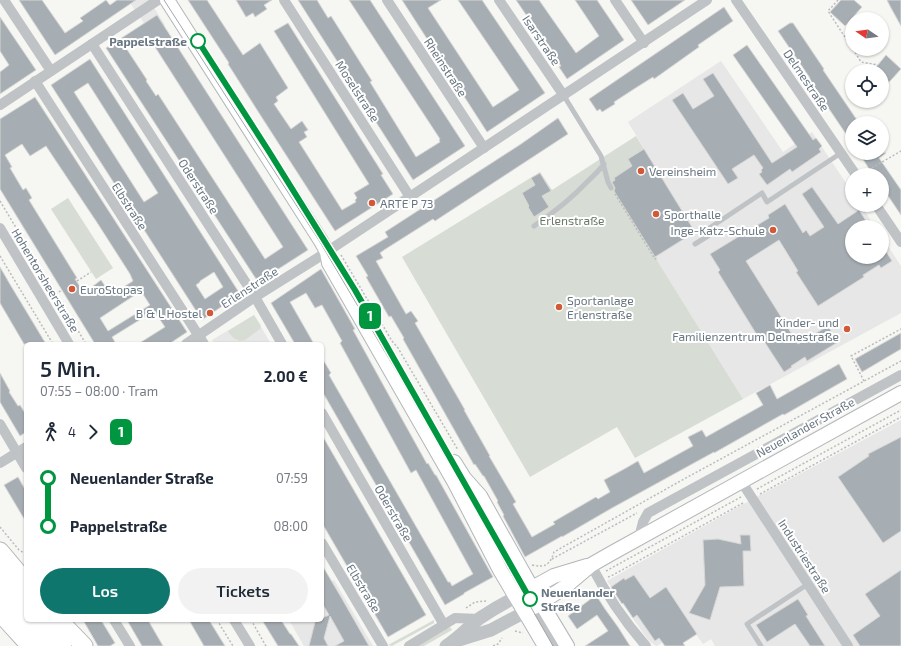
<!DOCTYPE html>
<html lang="de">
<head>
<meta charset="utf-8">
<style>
	:root { --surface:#fff; --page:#f2f2f3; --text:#1f2937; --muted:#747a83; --accent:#0f766e }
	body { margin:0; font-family:"Exo 2",sans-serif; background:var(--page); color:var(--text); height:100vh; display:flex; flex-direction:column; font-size:15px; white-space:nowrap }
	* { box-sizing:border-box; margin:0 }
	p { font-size:13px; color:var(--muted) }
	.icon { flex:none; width:22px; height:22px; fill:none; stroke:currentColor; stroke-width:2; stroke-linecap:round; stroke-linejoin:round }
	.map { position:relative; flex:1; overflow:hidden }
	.side { position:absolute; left:24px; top:342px; width:300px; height:280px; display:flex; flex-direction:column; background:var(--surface); border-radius:6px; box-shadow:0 1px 3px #0004 }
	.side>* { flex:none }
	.badge { padding:0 8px; border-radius:6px; font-size:14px; line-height:26px }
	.needle { width:26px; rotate:283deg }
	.tools { position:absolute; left:845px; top:12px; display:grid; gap:8px }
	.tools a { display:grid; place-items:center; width:44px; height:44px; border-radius:50%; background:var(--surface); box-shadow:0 1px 3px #0004; font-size:20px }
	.map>.badge { position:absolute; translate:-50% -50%; box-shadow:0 0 0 2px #fff }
	.legs { display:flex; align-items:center; gap:6px; height:44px; padding:0 16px; font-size:13px }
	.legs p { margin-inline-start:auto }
	.head { display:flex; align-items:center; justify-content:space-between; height:68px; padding:0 16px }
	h1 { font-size:22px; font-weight:600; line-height:30px }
	.primary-button { display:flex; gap:8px; margin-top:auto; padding:8px 16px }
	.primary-button a { flex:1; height:46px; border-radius:24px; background:var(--accent); color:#fff; font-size:16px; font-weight:600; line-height:46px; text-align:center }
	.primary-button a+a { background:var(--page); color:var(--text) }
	ul { padding:0 16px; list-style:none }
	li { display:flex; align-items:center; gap:14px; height:48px; font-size:15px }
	li i { display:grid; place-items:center; width:6px; height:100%; margin:0 5px; background:currentColor }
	li i::after { content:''; width:10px; height:10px; margin:-5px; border:3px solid; border-radius:50%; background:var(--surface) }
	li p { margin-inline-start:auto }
	li:first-child i { background:linear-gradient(#0000 50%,currentColor 0) }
	li:last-child i { background:linear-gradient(currentColor 50%,#0000 0) }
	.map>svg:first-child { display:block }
	.built { fill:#e6e7e6 }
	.green { fill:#d7dcd4 }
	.building { fill:#a7aeb3; stroke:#d7d7d5; fill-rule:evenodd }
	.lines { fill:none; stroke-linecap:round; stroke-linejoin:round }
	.secondary-casing { stroke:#b2b7ba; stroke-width:16 }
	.trunk-casing { stroke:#b2b6b8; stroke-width:19 }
	.path { stroke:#b9bcbe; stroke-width:1.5; stroke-dasharray:2 2; stroke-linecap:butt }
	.service { stroke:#bfc3c6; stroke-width:5 }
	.minor { stroke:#bfc3c6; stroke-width:10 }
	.tertiary { stroke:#bfc3c6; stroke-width:13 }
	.secondary { stroke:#fff; stroke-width:14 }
	.trunk { stroke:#fff; stroke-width:17 }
	.tram { stroke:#a1a7ab; stroke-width:1 }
	.line-1-casing { stroke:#fff; stroke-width:9 }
	.line-1 { stroke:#009640; stroke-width:6 }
	.stop-1-dot { fill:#fff; stroke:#009640; stroke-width:2 }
	.poi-dot { fill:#d05938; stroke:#fff; stroke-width:1.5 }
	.labels { text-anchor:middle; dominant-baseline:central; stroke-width:4; stroke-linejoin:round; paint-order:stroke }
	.street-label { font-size:12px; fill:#687681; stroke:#fff }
	.stop-label { font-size:12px; font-weight:bold; fill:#687681; stroke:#fff; text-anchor:end }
	.poi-label { font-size:12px; fill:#687681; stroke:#fff; text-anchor:start }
	.park-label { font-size:12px; fill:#6a7966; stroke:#fff }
</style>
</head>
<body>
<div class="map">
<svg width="901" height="646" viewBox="0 0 901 646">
	<rect width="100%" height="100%" fill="#f6f6f3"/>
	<g class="built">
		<polygon points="128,0 149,0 165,25 151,33"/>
		<polygon points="721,61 783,152 812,132 852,192 852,205 861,205 875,227 852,227 852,257 882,257 882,237 901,266 901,313 743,399 655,257 695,232 628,122"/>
		<polygon points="254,315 271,344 214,344 212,340"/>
		<polygon points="901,420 901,646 715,646 711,639 703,644 689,624 657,646 656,646 648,640 607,581 738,507"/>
		<polygon points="334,580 373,646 304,646 289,620 322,620 322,588"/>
	</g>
	<g class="green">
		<polygon points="636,136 695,232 655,257 743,399 635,458 617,427 530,477 402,257 540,172 552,190"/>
		<polygon points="68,198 113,268 96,279 51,209"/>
		<path d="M254 315 261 326 260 327 261 328 245 340 240 341C234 339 231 336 228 331Z"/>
		<polygon points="434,620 434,623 392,646 388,645"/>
		<polygon points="450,627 452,630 424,646 416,646"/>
	</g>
	<g class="building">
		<polygon points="19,0 42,0 65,33 83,21 80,18 106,0 110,5 117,0 136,0 55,55"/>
		<polygon points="188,0 207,0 243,55 260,43 288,88 276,97 278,101 274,104 291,129 302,121 308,130 304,132 307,137 299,142 342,210 356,202 355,200 357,198 354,193 369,184 274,31 288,23 383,174 381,175 393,194 335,231 259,113 228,64 229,63"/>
		<polygon points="236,0 272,0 264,5 267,9 255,17 253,13 246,17"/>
		<polygon points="298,0 317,0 328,18 331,16 372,81 370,82 416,157 440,142 439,140 440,139 349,0 370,0 465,146 413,180"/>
		<polygon points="402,0 441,0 428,8 493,107 519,90 458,0 482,0 545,93 487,132"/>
		<polygon points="516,0 539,0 576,53 599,36 575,0 597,0 624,40 567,79 559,67 561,66"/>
		<polygon points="631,0 685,0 648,25"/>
		<polygon points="841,0 854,0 862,7 845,26 830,12"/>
		<polygon points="887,0 901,0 901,26 891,8"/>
		<polygon points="724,7 733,21 698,45 699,47 654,79 653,77 634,89 614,102 615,104 602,112 600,109 597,111 589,99"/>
		<path d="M157 15 308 250 258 282 106 48ZM148 36 283 247 265 259 158 94 156 96 146 81 147 80 126 48 138 40 140 42Z"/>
		<polygon points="0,17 36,70 0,94 0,72 9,65 0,51"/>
		<polygon points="790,23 793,23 824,69 823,70 859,123 852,123 852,143 809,79 810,78 778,31"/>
		<polygon points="747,45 811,137 813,140 816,138 822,146 819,149 821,152 792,172 790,169 767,185 759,174 762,172 761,170 763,168 754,155 732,169 738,178 728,184 672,100 683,93 693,109 714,96 703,79 713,73 772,163 797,147 733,55"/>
		<polygon points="886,55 901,69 882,90 882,71 873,71"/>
		<path d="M90 59 240 294 202 320 51 85ZM88 83 158 193 144 202 74 92ZM214 272 223 287 205 299 196 285 200 282V281Z"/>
		<path d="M35 97 187 332 169 344H138L165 327 154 311 112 337 116 344H95L0 189V119ZM22 144 30 156 46 146 98 224 130 274 133 281 111 295 101 280 84 293 75 279 77 278 29 200 32 198 26 188 23 190 10 168 12 167 5 155ZM141 291 150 305 108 331 100 318Z"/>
		<polygon points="558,118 568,134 435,221 433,219 384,250 380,253 383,258 376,261 406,314 411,311 418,321 415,323 465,410 464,410 490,456 489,456 516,502 513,504 532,537 555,524 553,522 596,497 598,499 610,492 604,480 626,468 638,461 644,473 693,446 688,437 702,430 706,437 763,405 756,393 770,385 777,399 839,364 847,379 784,415 783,414 714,453 714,452 612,508 562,537 562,536 525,557 503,516 504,515 497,502 498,501 484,476 483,476 475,464 474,465 403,339 404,338 391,316 389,317 366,277 368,276 356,256 388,237 385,232 521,144"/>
		<polygon points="644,149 695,232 655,257 614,191 615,188 612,182 615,180 614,178 632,166 628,159"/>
		<polygon points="859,153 886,153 879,158 901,190 901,215 882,187 882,175 873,175"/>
		<polygon points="540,173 551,191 542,196 549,207 534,217 528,207 529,206 522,193 535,185 531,178"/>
		<polygon points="812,187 838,224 859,210 870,227 852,227 852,257 882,257 882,245 892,261 881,268 879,265 863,275 864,277 818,306 796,272 798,271 779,240 746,261 798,344 828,326 838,342 807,361 805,357 791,366 792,367 784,372 762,338 760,340 718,272 720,270 710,254 769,218 768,215 785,204 803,233 806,230 810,236 824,227 802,194"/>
		<polygon points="0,267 11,286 46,344 24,344 0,303"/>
		<polygon points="321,269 355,329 353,330 397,410 427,464 428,463 435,475 436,475 493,577 464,593 464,594 445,605 322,391 322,358 331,373 329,375 448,582 450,582 452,586 473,574 416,470 411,473 340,343 342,341 322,305 315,308 306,293 290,302 314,344 295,344 271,303"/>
		<polygon points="901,333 901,349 862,372 855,359"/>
		<polygon points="0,373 10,391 9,392 18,406 20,405 26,415 26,432 20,436 0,402"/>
		<polygon points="322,435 426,615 388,637 322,523"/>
		<polygon points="901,437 901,531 883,543 838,477 869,456 868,454"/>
		<polygon points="18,477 26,491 26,522 4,485"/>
		<polygon points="740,535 750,535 751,551 743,551 744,586 720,587 710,620 689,613 705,585 703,540 718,539 741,544"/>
		<polygon points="322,565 341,597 369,646 335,646 344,641 330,616 324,638 328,646 309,646 315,622 319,620 322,620 322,618 329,615 322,603"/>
		<polygon points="901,570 901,646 860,646 853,635 880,616 865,594"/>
		<polygon points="634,575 650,598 666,587 697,634 683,643 685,646 665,646 659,638 655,641 637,615 633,618 623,603 622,604 611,587 624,578 625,580"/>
		<polygon points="596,595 605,609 618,627 630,646 585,646 608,631 597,615 577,629 568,616"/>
		<polygon points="798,599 808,615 806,616 825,646 810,646 795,624 767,642 756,625"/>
		<polygon points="83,620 101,620 115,643 110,646 98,646"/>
		<polygon points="127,620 148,620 163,646 142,646"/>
		<polygon points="189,620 209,620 225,646 204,646"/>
		<polygon points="262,620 281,620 290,634 291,634 299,646 278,646"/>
	</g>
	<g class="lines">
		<g class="secondary-casing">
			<g id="secondary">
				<polyline points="167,0 321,241 327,252 329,263 455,483 500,570 529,619 545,646"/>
				<polyline points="454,462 464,478 480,496 526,578 567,646"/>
				<polyline points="525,592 554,576 587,566"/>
				<polyline points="534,607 565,587 591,565 612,553 901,393"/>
			</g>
		</g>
		<g class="trunk-casing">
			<g id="trunk">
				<polyline points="0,551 26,582"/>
				<polyline points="0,571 26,600"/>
				<polyline points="0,592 49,646"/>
				<polyline points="0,613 30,646"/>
				<polyline points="44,620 64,641"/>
				<polyline points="59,620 84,646"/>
			</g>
		</g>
		<g class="path">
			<polyline points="838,0 828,11 852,48"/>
			<polyline points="844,36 852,35"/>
			<polyline points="853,49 861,62 878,65"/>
			<polyline points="865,172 901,151"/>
			<polyline points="615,194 655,259 658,257"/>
			<polyline points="0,201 86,344"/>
			<polyline points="341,255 392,341 398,348 458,450"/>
			<polyline points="0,256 53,344"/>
			<polyline points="77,281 91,272"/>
			<polyline points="52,296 62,290"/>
			<polyline points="864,381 851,356 901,329"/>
			<polyline points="757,489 901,410"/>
			<polyline points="760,494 901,417"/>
			<polyline points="0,527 19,550 26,554"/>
			<polyline points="552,559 637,513"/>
			<path d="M532 565C545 568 550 565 554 552L684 479 901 361"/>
			<polyline points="606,571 741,497"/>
			<polyline points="608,577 611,576 743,503"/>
			<polyline points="466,608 475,602 486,601"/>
			<polyline points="560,611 563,603"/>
			<polyline points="217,620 233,646"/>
			<polyline points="251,620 266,646"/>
			<polyline points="515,631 523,633"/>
			<polyline points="493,646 498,644 502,638"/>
		</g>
		<g class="service">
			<polyline points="564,96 601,156 608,182 611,188"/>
			<path d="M534 226C553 213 571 199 587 182 593 176 599 171 604 164"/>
			<polyline points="695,244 708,236 705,231 762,193 767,202 841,153"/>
			<polyline points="466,489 524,592 556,646"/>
			<polyline points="761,646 747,624 808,584"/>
		</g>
		<g class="minor">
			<polyline points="4,0 51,71"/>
			<polyline points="284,0 410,197"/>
			<polyline points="387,0 484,148"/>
			<polyline points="499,0 564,96"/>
			<polyline points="615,0 644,43"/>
			<polyline points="736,0 856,175"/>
			<polyline points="92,44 255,297 282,344"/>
			<polyline points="35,81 204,344"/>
			<polyline points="0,105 158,0"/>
			<polyline points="876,205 901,242"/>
			<polyline points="0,228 69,344"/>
			<polyline points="186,344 255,297 319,257 707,0"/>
			<polyline points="322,413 444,625"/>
			<polyline points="0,424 26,468"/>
			<polyline points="0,463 26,447"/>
			<polyline points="741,481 848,646"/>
			<polyline points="639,538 643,522 648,513 901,375"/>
			<polyline points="322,543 383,646"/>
			<path d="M591 565C605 592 625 622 646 646"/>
			<polyline points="114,620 130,646"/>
			<polyline points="234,620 250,646"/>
			<polyline points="409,646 455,618 479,619"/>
		</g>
		<g class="tertiary">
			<polyline points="459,640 491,630 525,612"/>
			<path d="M446 646C459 638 468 627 480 618 492 610 504 603 516 597"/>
		</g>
		<use href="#secondary" class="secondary"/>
		<use href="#trunk" class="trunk"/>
		<polyline class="tram" points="164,0 320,242 398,374 553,646"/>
	</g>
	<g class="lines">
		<g class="line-1-casing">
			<polyline id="line-1" points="198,41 268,150 355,290 530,599"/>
		</g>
		<use href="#line-1" class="line-1"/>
	</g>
	<g class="stop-1-dot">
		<circle cx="198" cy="41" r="7"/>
		<circle cx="530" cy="599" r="7"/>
	</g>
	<g class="poi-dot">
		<circle cx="641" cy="171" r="4"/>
		<circle cx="372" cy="203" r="4"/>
		<circle cx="656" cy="214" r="4"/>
		<circle cx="773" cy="230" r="4"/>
		<circle cx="72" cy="289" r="4"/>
		<circle cx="559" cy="307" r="4"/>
		<circle cx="210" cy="313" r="4"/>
		<circle cx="847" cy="329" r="4"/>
	</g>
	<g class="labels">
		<g class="street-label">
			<text transform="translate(542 40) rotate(56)">Isarstraße</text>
			<text transform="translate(446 67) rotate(57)">Rheinstraße</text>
			<text transform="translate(807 80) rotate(56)">Delmestraße</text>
			<text transform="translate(358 91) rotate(57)">Moselstraße</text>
			<text transform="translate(199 186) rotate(57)">Oderstraße</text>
			<text transform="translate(130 206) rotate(57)">Elbstraße</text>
			<text transform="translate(46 280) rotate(59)">Hohentorsheerstraße</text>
			<text transform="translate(249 287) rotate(-33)">Erlenstraße</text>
			<text transform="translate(805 427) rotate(-29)">Neuenlander Straße</text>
			<text transform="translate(394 513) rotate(60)">Oderstraße</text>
			<text transform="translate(805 556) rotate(57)">Industriestraße</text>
			<text transform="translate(364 588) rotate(59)">Elbstraße</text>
		</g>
		<g class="stop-label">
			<text x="187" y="41">Pappelstraße</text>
			<text x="541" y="592" text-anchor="start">Neuenlander<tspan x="541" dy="14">Straße</tspan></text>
		</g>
		<g class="poi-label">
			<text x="649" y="171">Vereinsheim</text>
			<text x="380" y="203">ARTE P 73</text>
			<text x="664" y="214">Sporthalle</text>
			<text x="765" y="230" text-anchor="end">Inge-Katz-Schule</text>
			<text x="80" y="289">EuroStopas</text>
			<text x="567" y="300">Sportanlage<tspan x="567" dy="14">Erlenstraße</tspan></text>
			<text x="202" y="313" text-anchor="end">B &amp; L Hostel</text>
			<text x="839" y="322" text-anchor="end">Kinder- und<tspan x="839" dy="14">Familienzentrum Delmestraße</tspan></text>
		</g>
		<g class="park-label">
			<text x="572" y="220">Erlenstraße</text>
		</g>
	</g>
</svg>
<div class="tools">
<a><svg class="needle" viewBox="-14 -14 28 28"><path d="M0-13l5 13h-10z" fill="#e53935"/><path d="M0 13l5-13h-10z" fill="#747a83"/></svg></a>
<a><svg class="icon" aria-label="locate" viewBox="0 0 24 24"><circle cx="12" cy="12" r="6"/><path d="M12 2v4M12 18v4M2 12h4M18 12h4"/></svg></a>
<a><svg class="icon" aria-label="layers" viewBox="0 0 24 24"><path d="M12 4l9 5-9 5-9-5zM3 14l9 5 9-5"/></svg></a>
<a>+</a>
<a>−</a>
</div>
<b class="badge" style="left:370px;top:316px;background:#009640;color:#fff">1</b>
<section class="side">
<div class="head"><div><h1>5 Min.</h1><p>07:55 – 08:00 · Tram</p></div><b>2.00 €</b></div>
<div class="legs"><svg class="icon" aria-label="walk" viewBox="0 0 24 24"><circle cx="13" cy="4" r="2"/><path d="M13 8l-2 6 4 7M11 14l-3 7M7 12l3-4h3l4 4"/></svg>4<svg class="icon" aria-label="forward" viewBox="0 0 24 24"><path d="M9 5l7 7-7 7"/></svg><b class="badge" style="background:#009640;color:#fff">1</b></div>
<ul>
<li><i style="color:#009640"></i><b>Neuenlander Straße</b><p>07:59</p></li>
<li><i style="color:#009640"></i><b>Pappelstraße</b><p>08:00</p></li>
</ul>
<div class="primary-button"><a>Los</a><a>Tickets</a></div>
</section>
</div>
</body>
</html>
